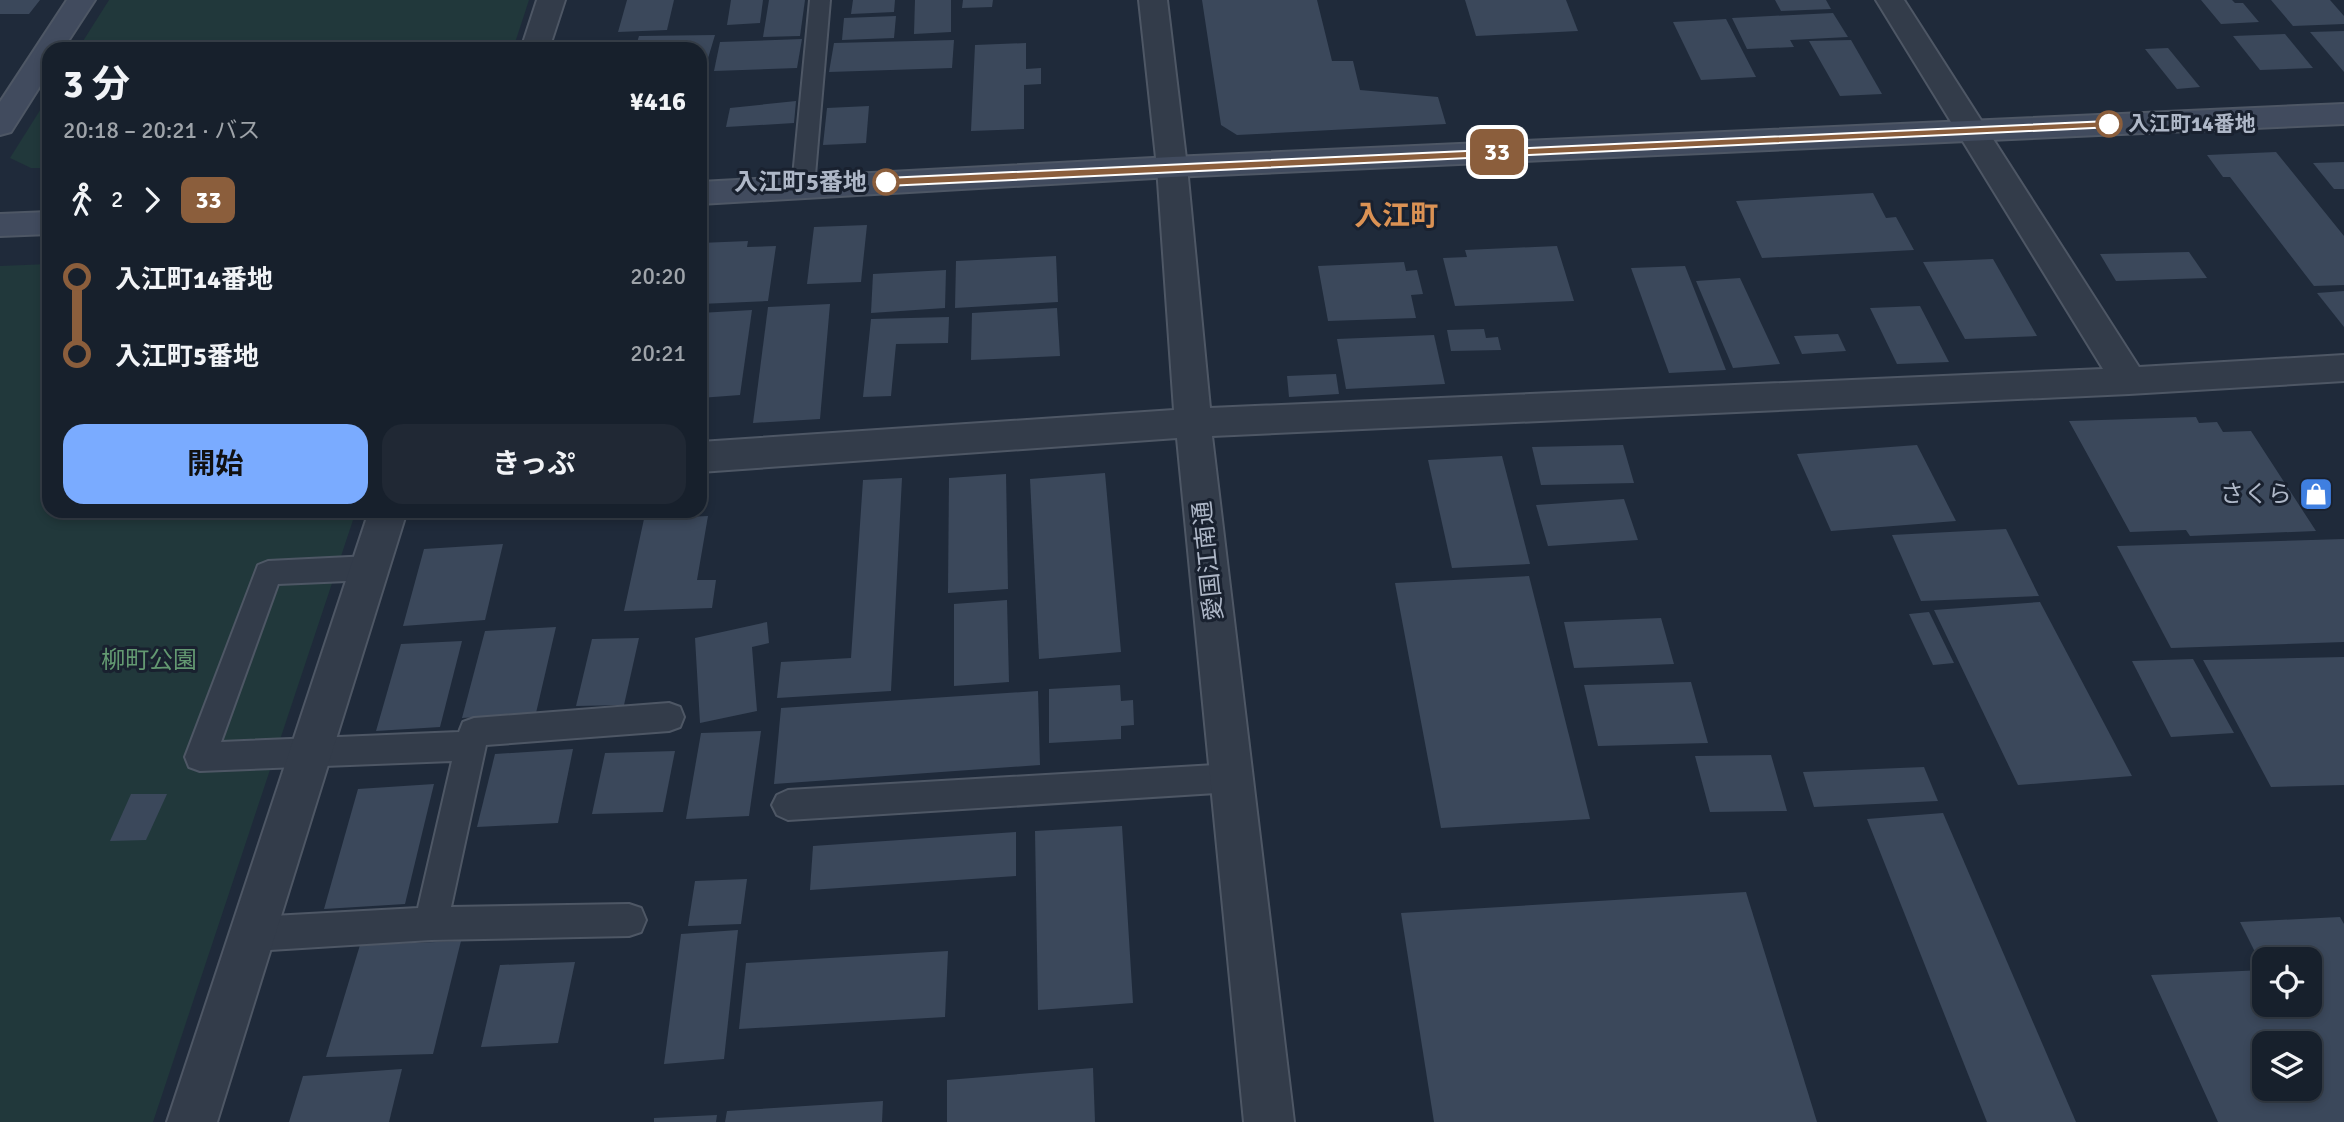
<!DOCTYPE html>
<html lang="ja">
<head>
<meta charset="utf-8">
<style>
	:root { --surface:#17202c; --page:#202834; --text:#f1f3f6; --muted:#9ea3a9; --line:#363e48; --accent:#7aabff }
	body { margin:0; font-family:Signika,"Noto Sans JP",sans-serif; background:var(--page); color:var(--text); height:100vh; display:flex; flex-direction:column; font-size:26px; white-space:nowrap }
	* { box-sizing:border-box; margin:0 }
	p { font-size:23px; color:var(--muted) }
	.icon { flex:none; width:38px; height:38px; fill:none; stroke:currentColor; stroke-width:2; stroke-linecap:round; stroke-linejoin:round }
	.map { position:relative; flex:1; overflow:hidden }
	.drawer { position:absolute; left:42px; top:42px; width:665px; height:476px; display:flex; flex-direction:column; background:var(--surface); border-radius:21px; box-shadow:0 4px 10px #0003,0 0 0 2px var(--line) }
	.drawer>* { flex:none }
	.badge { padding:0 14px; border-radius:10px; font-size:24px; line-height:46px }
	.fabs { position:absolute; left:2252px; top:947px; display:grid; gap:14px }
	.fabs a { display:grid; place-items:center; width:70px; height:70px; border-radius:14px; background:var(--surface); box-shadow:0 4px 10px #0003,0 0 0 2px var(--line); font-size:35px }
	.map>.badge { position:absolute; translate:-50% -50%; box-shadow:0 0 0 4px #fff }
	.legs { display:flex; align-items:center; gap:10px; height:77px; padding:0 21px; font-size:23px }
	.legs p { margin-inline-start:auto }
	.overview { display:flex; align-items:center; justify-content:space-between; height:119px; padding:0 21px }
	h1 { font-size:38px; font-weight:700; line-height:52px }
	.primary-button { display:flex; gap:14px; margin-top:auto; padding:14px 21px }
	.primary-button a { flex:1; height:80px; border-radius:21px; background:var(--accent); color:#111; font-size:28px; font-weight:700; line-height:80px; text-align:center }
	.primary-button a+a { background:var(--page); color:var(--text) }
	ul { padding:0 21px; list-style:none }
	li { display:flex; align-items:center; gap:24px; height:77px; font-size:26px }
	li i { display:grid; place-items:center; width:10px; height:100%; margin:0 9px; background:currentColor }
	li i::after { content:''; width:18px; height:18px; margin:-9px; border:5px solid; border-radius:50%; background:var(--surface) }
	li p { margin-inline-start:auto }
	li:first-child i { background:linear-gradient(#0000 50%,currentColor 0) }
	li:last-child i { background:linear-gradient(currentColor 50%,#0000 0) }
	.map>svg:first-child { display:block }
	.green { fill:#21383b }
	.building { fill:#3b485b; fill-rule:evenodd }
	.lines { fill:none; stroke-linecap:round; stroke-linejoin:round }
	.lane-casing { stroke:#4e5765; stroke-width:4 }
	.street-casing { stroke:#4e5765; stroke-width:4 }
	.secondary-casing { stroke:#4e5765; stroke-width:4 }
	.lane { fill:#333c4a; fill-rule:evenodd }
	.street { fill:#333c4a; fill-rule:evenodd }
	.secondary { fill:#414b5e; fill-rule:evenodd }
	.line-1 { fill:#8b5e3c; stroke:#fff; stroke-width:2 }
	.stop-1-dot { fill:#fff; stroke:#8b5e3c; stroke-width:3.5 }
	.labels { text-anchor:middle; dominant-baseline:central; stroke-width:6; stroke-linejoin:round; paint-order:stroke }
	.far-stop-label { font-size:21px; font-weight:bold; fill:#aeb7c7; stroke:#19212f; text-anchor:start }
	.stop-label { font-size:24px; font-weight:bold; fill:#aeb7c7; stroke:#19212f; text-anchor:end }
	.poi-label { font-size:24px; fill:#aeb7c7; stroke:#19212f; text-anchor:end }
	.street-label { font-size:24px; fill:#aeb7c7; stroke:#19212f }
	.park-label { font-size:24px; fill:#639971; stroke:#19212f }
	.quarter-label { font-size:28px; font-weight:bold; fill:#db9254; stroke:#19212f }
</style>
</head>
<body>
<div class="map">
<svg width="2344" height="1122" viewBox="0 0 2344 1122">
	<rect width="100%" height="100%" fill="#1f2a3a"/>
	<g class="green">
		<polygon points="109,0 529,0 513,49 78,49"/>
		<polygon points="49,96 49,168 31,168 10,158"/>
		<polygon points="49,264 49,511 356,511 153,1122 0,1122 0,266"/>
	</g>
	<g class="building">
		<polygon points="0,0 40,0 29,14 0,14"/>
		<polygon points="627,0 674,0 667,30 618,32"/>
		<polygon points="731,0 763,0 760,23 727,25"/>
		<polygon points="769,0 805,0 800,36 763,37"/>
		<polygon points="853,0 895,0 894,12 851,14"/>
		<polygon points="915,0 951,0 951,32 914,34"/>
		<polygon points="963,0 993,0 992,7 962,8"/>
		<polygon points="1202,0 1317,0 1332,61 1353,61 1360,90 1438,97 1446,124 1237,135 1221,125"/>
		<polygon points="1465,0 1566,0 1578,31 1476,36"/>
		<polygon points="1775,0 1826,0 1831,9 1781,11"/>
		<polygon points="2201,0 2232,0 2235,3 2243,3 2259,22 2221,24"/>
		<polygon points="2271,0 2330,0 2344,16 2344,24 2293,26"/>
		<polygon points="1833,13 1848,37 1790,40 1794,47 1747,49 1732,18"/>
		<polygon points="896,16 894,38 842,40 844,18"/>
		<polygon points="1726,19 1756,77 1701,80 1673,22"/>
		<polygon points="2344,31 2344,72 2310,32"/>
		<polygon points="2285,34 2313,68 2260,70 2233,36"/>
		<polygon points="715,35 706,65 700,65 700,49 635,49 639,36"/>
		<polygon points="802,39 797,68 714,71 720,42"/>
		<polygon points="954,40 952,68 829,72 834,43"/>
		<polygon points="1851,40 1882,94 1840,96 1809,41"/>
		<polygon points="1026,43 1026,69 1041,68 1041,84 1024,85 1024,129 971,131 975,45"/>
		<polygon points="2168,48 2200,87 2177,89 2145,49"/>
		<polygon points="796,101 794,123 726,127 730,108"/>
		<polygon points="869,106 866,143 823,145 827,108"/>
		<polygon points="2276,152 2344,236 2344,285 2314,286 2230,177 2223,177 2207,155"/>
		<polygon points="2344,162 2344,189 2334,189 2313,163"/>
		<polygon points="1873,193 1886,218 1896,217 1914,250 1762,258 1736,201"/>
		<polygon points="867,225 861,282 807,284 814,227"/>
		<polygon points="748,241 747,247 776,246 768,301 700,304 700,243"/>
		<polygon points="1557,246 1574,301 1455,306 1443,258 1467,257 1465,250"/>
		<polygon points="2189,252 2207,278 2116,281 2100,254"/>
		<polygon points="1056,256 1058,302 955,308 956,261"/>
		<polygon points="1993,259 2037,336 1965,339 1923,262"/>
		<polygon points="1404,262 1406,271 1417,270 1423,294 1411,295 1416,318 1328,321 1318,266"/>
		<polygon points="1685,266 1726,370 1669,373 1631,268"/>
		<polygon points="946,270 945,308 871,313 873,274"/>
		<polygon points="1740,278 1780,364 1733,368 1696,281"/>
		<polygon points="2344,291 2344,327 2317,293"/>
		<polygon points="830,304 820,419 753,423 768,307"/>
		<polygon points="1920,306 1949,362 1897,364 1870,308"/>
		<polygon points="1057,308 1060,356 971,360 972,313"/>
		<polygon points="752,310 740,395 700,398 700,313"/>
		<polygon points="949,317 948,343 896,344 891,396 863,397 871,319"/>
		<polygon points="1484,329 1486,338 1498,337 1501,350 1451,351 1447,330"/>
		<polygon points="1838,334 1846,351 1802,354 1794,336"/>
		<polygon points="1434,335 1445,384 1346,389 1337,339"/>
		<polygon points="1336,374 1339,394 1289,397 1287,376"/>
		<polygon points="2196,417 2199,423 2217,422 2223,432 2251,431 2316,531 2190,536 2186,530 2130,532 2069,421"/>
		<polygon points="1623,445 1634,483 1541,485 1532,447"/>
		<polygon points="1917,445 1956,521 1831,531 1797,454"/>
		<polygon points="1502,456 1530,564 1452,568 1428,460"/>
		<polygon points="1105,473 1121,652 1039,659 1030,479"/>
		<polygon points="1006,474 1008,589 948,593 949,478"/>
		<polygon points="902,478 891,691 777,698 781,662 851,658 863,480"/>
		<polygon points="1624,499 1638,540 1548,546 1536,505"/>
		<polygon points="708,516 697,580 716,580 712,608 624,611 644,519"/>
		<polygon points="2006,529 2039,596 1921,601 1892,535"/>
		<polygon points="2344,539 2344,642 2171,648 2117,546"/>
		<polygon points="503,544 485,620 403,626 424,549"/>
		<polygon points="1529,576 1590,819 1441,828 1395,583"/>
		<polygon points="1007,600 1009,682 954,686 954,604"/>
		<polygon points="2040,602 2132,776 2018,785 1934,610"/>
		<polygon points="1929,612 1954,663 1933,665 1909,614"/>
		<polygon points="1661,618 1674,664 1574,668 1564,622"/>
		<polygon points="767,622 769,643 752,647 757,711 700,723 695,638"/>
		<polygon points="556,627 536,713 462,718 485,631"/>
		<polygon points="639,638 624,705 576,706 592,639"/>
		<polygon points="462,641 440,727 376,731 401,644"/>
		<polygon points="2344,657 2344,785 2271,787 2203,660"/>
		<polygon points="2193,659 2234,733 2171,737 2132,661"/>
		<polygon points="1691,682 1708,743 1598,746 1584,685"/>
		<polygon points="1120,685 1121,701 1133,700 1134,725 1121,726 1121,739 1049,743 1049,689"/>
		<polygon points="1038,691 1040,765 774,784 781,708"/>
		<polygon points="761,731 749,816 686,819 701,733"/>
		<polygon points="573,749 558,823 477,827 495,754"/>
		<polygon points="675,751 663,812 592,814 605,753"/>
		<polygon points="1771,755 1787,811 1710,812 1695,756"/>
		<polygon points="1924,767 1938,801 1814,807 1803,772"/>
		<polygon points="434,784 405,904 324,909 358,789"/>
		<polygon points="131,794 167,794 146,840 110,841"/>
		<polygon points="1943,813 2076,1122 1987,1122 1867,819"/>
		<polygon points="1122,826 1133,1003 1038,1010 1035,831"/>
		<polygon points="1016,832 1016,876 810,890 813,846"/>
		<polygon points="747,879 741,924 688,926 695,881"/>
		<polygon points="1746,892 1817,1122 1434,1122 1401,913"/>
		<path d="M2340 917 2344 924V1122H2218L2151 975 2264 970 2240 922ZM2264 959H2310V1004H2264ZM2264 1043H2310V1088H2264Z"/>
		<polygon points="738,930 724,1059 664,1064 681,934"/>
		<polygon points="461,941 433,1054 326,1057 360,945"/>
		<polygon points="948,951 945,1017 739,1029 746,963"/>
		<polygon points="575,962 558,1043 481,1047 500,965"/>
		<polygon points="1093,1068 1095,1122 947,1122 947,1080"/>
		<polygon points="402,1069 389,1122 289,1122 303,1076"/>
		<polygon points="883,1101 882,1122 725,1122 727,1111"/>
		<polygon points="717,1115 716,1122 654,1122 654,1118"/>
	</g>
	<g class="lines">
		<g class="lane-casing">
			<g id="lane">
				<polygon points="810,0 830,0 814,187 811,192 803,195 795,192 792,187"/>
				<polygon points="370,556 380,560 384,568 380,576 370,580 278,584 221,742 459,732 463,722 474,718 669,703 680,707 684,717 680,727 669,731 486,745 451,907 629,904 641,908 646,920 641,932 629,936 431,940 252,951 240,946 235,934 240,922 252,917 418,908 452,761 200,771 189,767 185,757 258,565 268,561"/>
				<polygon points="1232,764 1243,768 1248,778 1243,788 1232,792 788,820 777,815 772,805 777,795 788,790"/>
			</g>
		</g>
		<g class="street-casing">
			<g id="street">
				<polygon points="537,0 565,0 549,49 521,49"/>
				<polygon points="1139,0 1167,0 1187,167 1210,408 2103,369 1876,0 1904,0 2139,367 2344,355 2344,381 2129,394 1212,436 1294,1122 1244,1122 1177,438 700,472 700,442 1174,410 1157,167"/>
				<polygon points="369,511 407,511 217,1122 167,1122"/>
			</g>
		</g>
		<g class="secondary-casing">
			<g id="secondary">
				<polygon points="67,0 95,0 63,49 49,49 49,72 11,132 0,135 0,102"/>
				<polygon points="2344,104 2344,124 1172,177 700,204 700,182 1172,157"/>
				<polygon points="49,212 49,234 0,236 0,214"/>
			</g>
		</g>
		<use href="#lane" class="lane"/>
		<use href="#street" class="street"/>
		<use href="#secondary" class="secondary"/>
	</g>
	<polygon class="line-1" points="2109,121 2115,124 2113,127 886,186 880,182 886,178"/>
	<defs>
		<g id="shop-square" transform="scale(1.75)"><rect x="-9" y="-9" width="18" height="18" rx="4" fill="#3f7fe0" stroke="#19212f"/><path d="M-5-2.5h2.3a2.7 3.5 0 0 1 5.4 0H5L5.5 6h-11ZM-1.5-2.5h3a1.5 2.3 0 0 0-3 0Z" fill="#fff"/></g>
	</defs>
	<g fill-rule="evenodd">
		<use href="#shop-square" x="2316" y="494"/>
	</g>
	<g class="stop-1-dot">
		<circle cx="2109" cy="124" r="12"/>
		<circle cx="886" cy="182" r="12"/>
	</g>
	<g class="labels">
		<g class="far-stop-label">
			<text x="2128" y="124">入江町14番地</text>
		</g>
		<g class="stop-label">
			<text x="867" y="182">入江町5番地</text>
		</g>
		<g class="poi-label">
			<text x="2292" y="494">さくら</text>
		</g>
		<g class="street-label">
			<text transform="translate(1208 561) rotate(-96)">愛国江南通</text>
		</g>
		<g class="park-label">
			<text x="149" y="660">柳町公園</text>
		</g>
		<g class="quarter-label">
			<text x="1396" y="216">入江町</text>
		</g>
	</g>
</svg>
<div class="fabs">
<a><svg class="icon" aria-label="locate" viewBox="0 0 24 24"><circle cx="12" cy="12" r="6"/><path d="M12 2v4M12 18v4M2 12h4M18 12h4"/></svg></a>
<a><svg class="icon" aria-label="layers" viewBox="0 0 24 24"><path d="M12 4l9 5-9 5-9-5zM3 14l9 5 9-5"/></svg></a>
</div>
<b class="badge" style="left:1497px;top:152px;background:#8b5e3c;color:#fff">33</b>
<section class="drawer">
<div class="overview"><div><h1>3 分</h1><p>20:18 – 20:21 · バス</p></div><b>¥416</b></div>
<div class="legs"><svg class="icon" aria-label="walk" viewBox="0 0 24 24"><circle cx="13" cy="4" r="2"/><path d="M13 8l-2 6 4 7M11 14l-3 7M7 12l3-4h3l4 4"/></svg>2<svg class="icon" aria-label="forward" viewBox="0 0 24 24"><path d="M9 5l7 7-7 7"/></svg><b class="badge" style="background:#8b5e3c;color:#fff">33</b></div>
<ul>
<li><i style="color:#8b5e3c"></i><b>入江町14番地</b><p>20:20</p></li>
<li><i style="color:#8b5e3c"></i><b>入江町5番地</b><p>20:21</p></li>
</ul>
<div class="primary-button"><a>開始</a><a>きっぷ</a></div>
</section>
</div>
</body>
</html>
